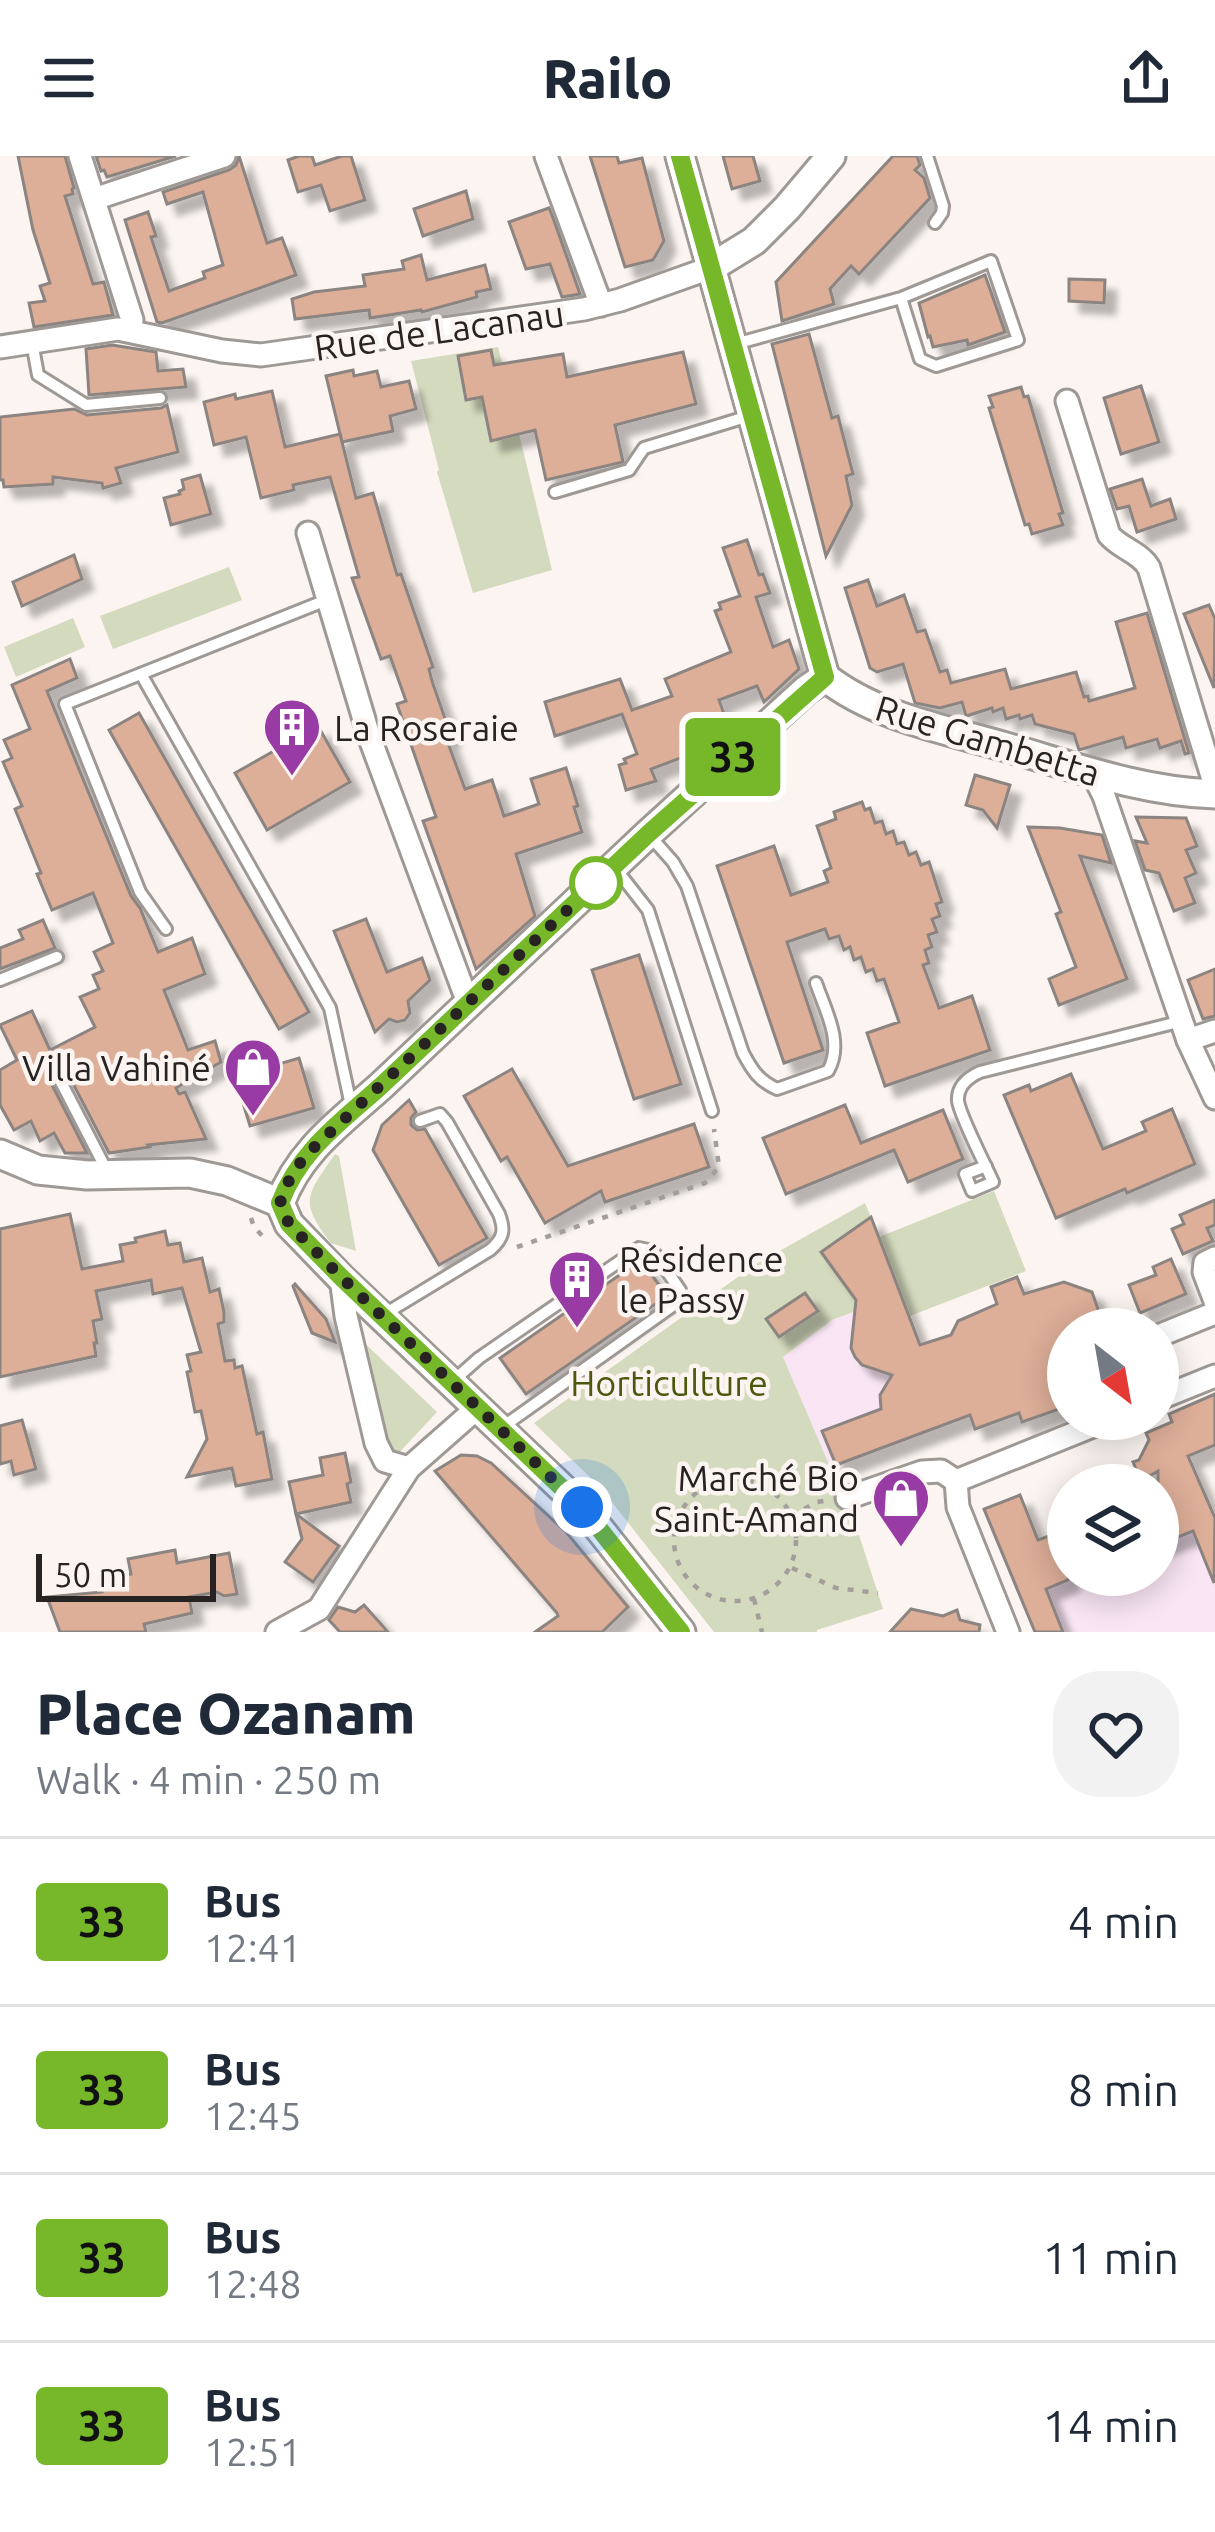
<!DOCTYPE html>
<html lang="en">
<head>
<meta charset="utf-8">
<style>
	:root { --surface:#fff; --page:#f2f2f3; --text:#1f2937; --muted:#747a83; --line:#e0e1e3 }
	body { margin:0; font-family:Ubuntu,sans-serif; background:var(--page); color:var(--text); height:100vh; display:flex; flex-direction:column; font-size:45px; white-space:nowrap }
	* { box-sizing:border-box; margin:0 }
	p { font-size:39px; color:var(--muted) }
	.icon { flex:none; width:66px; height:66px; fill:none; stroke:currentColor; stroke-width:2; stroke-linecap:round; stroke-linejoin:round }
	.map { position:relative; height:1476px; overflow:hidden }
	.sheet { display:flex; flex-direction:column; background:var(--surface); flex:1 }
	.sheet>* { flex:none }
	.badge { padding:0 24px; border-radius:9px; font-size:42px; line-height:78px }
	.needle { width:78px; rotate:149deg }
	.controls { position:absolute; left:1047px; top:1152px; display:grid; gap:24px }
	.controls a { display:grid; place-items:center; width:132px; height:132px; border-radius:50%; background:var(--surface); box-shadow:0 6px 30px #0003; font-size:60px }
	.scale { position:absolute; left:36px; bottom:30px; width:180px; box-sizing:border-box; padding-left:12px; border:6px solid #262322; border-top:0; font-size:33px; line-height:42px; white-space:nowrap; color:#262322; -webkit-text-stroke:9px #fbf4f0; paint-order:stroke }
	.you { position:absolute; width:60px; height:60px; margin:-30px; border:9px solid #fff; border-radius:50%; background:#1a73e8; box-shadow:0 0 0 18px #1a73e833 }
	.map>.badge { position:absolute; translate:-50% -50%; box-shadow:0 0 0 6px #fff }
	.round { display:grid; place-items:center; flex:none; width:126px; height:126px; border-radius:48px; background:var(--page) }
	.headline { display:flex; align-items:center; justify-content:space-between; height:204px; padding:0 36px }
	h1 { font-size:57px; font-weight:800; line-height:90px }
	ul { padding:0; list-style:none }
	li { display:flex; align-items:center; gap:36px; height:168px; padding:0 36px; border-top:3px solid var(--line) }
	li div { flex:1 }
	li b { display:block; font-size:45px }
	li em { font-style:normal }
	li .badge { min-width:132px; font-weight:700; text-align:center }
	header { display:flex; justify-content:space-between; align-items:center; height:156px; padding:0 36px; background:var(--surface); font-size:54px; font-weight:800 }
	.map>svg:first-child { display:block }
	.education { fill:#f9e5f4 }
	.green { fill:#d4dabd }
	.building { fill:#ddae98; stroke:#8b8481; stroke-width:3; filter:url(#shadow) }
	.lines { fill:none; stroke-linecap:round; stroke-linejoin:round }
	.service-casing { stroke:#9f9995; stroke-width:16 }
	.minor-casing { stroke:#9f9995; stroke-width:27 }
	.tertiary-casing { stroke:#9f9995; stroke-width:33 }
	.path { stroke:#a39e9b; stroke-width:4.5; stroke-dasharray:6 9; stroke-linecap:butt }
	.service { stroke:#fff; stroke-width:10 }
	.minor { stroke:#fff; stroke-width:21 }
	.tertiary { stroke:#fff; stroke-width:27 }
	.line-casing { stroke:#fff; stroke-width:27 }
	.line { stroke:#76b82a; stroke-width:18 }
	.walk { stroke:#262322; stroke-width:12; stroke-dasharray:0 21.6 }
	.stop-dot { fill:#fff; stroke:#76b82a; stroke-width:6 }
	.labels { text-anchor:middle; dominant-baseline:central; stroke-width:9; stroke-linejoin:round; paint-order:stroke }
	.street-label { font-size:36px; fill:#262322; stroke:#fbf4f0 }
	.poi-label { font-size:36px; fill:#262322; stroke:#fbf4f0; text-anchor:start }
	.park-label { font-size:36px; fill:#4d570d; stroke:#fbf4f0 }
</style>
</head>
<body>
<header><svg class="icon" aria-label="menu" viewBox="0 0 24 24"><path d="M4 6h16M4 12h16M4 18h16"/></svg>Railo<svg class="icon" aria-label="share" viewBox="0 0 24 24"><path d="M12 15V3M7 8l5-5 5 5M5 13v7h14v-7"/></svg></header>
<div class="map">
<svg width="1215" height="1476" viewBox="0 0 1215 1476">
	<defs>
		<filter id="shadow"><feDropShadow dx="11" dy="11" stdDeviation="3" flood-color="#0004"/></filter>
	</defs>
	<rect width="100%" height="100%" fill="#fbf4f0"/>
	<g class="education">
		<polygon points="902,1138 950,1267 831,1313 783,1201 832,1164"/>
		<polygon points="1187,1329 1215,1389 1215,1476 1047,1476 1038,1384 1068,1419 1158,1419 1158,1340"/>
	</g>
	<g class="green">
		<polygon points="498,191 552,414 473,437 437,316 439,314 411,205"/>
		<polygon points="229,411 242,444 113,493 100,460"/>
		<polygon points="73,462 85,491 16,521 4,491"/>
		<path d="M335 998 339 1000 356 1095 331 1087C299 1045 306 1040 335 998Z"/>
		<polygon points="994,1035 1026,1115 910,1160 901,1138 832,1164 783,1201 831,1313 847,1342 883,1453 817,1474 817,1476 714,1476 600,1331 534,1267 756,1108 858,1051 865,1047 879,1081"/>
		<polygon points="356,1179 437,1256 395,1301 389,1295"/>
	</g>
	<g class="building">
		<polygon points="18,0 65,0 74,32 72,33 73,38 65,40 93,128 104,126 113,159 34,171 29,147 45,145 40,130 50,127 33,74"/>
		<polygon points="96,0 176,0 107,21 104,14 101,15"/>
		<polygon points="239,0 267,87 282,82 296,119 162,167 157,166 125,64 148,56 156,80 151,81 169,135 205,122 203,116 223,109 203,36 167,48 163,36 229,14 236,9"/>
		<polygon points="299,0 312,0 315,9 342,0 351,0 365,44 330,55 321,29 298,36 288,4"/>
		<polygon points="590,0 617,0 619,7 642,2 664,85 653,104 625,111"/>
		<polygon points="723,0 753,0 760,25 732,33"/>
		<polygon points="893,0 917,0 920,9 915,14 924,22 930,42 859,118 851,110 830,133 834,148 782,165 776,126"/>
		<polygon points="466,35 473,63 423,80 414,53"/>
		<polygon points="549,52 552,59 580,138 562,141 550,108 526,113 509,66"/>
		<polygon points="421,99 427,124 485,109 491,133 476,136 477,141 422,156 421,154 370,162 369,154 295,163 292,143 314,136 365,130 363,119 404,113 402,105"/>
		<polygon points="985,119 1005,176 968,189 967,184 933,191 930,180 928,181 919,147"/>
		<polygon points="1069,123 1105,124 1104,147 1069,145"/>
		<polygon points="809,178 832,262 838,260 853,318 846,320 852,349 826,400 772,188"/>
		<polygon points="112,189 156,196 158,215 183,213 186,231 89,239 86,193"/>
		<polygon points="491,194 494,209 563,198 567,221 683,196 696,248 615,269 623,306 546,324 535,274 491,285 482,241 466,244 458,200"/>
		<polygon points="353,214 354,220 377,215 381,231 409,225 416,253 390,260 393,275 342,286 326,220"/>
		<polygon points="1141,230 1159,286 1121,298 1104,242"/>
		<polygon points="1021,231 1024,241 1028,240 1063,357 1059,358 1063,369 1032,378 1029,368 1025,369 989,252 993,251 989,240"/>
		<polygon points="272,235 285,291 340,278 356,342 373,337 397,419 401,418 433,511 429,513 432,525 450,577 445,579 465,633 492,624 504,660 539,648 531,623 566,612 578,650 574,651 582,676 516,698 535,760 476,813 423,665 436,661 397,548 406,545 390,500 381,503 352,422 359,421 330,321 293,329 294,334 261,342 246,281 214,289 204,246 235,238 236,243"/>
		<polygon points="167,249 178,296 116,312 121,327 103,332 102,327 53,321 53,328 4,331 3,324 0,324 0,261 74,253 87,259 161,252"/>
		<polygon points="200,319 211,358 171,369 164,342 180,338 179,335 184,333 182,324"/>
		<polygon points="1142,323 1151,350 1170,343 1176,363 1137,376 1129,350 1117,353 1110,333"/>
		<polygon points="747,384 759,419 763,418 770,437 756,441 773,491 789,484 799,513 764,546 757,530 719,544 728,569 681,586 686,600 651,613 656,625 626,634 619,609 626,607 624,603 637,598 622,558 555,580 545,546 620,523 632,554 672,540 665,523 731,496 715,455 721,453 719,447 740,440 723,392"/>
		<polygon points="74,399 82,423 22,450 13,426"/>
		<polygon points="868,424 877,450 904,439 917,476 925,474 940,516 947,514 951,527 1005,513 1011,533 1076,516 1084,541 1088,540 1089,545 1135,532 1116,466 1147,457 1189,597 1185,598 1181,585 1160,592 1157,583 1126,592 1123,581 1079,594 1074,578 1035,568 1032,559 1020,563 1019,559 1006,563 1003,552 993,556 992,552 966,560 962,546 940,552 915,547 903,508 877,516 870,512 845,432"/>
		<polygon points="1209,449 1215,463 1214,532 1184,458"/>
		<polygon points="70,503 77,522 47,535 131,740 140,752 158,796 192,782 205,818 164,834 188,894 215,885 221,906 176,932 179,938 185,936 206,983 148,989 150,991 109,997 69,920 62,914 53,918 51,927 87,997 65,997 54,977 40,985 31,965 14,974 0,949 0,914 17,904 0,869 32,855 50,894 95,871 80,841 99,833 93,819 103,815 94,796 113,787 93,737 52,754 37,718 41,717 15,653 22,650 3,606 12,602 4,584 30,573 12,529"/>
		<polygon points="139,557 309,856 279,873 109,574"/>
		<polygon points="318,570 350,626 267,674 235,617"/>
		<polygon points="975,619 1010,629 997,672 983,654 966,649"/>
		<polygon points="862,646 865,654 870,652 875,667 882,665 886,678 893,675 897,688 904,686 909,699 916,696 921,709 929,706 942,746 936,748 940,760 932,763 937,776 928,779 932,791 925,794 929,807 923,809 939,852 972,840 990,894 885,930 867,877 899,866 884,823 877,825 873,813 866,816 861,801 854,804 850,791 844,794 839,780 829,783 825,773 787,786 823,894 784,907 717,710 774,690 791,739 828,726 824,715 831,712 817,670 836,663 834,656"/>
		<polygon points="1136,661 1186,662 1197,690 1186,694 1196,717 1185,722 1195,747 1174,755 1159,717 1145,714 1135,685 1147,687"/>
		<polygon points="1028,671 1060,672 1102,679 1111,707 1080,700 1127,823 1059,849 1049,823 1076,811 1056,758 1061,756"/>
		<polygon points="366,763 387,816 422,802 430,824 408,845 410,857 405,864 397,866 389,863 375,876 334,775"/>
		<polygon points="43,764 55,792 0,813 0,792 23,783 19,774"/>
		<polygon points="639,799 681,928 634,943 592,814"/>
		<polygon points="1215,813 1215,860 1203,863 1188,824"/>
		<polygon points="299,902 314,952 250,970 235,921"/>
		<polygon points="512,913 568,1010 694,968 709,1011 605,1046 601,1035 545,1067 507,1001 501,1005 464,940"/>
		<polygon points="1071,918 1103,993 1146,975 1142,966 1172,953 1195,1008 1127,1037 1125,1033 1056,1062 1004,939 1029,929 1031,935"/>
		<polygon points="409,944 416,956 411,962 411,969 417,974 425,973 487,1082 439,1109 373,994 382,969"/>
		<polygon points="845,949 861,987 943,954 963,1003 908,1026 894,994 786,1038 763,982"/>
		<polygon points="1215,1044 1215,1069 1207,1072 1213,1085 1183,1098 1172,1073 1184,1068 1180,1059"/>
		<polygon points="70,1058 82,1113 123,1105 120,1089 136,1086 135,1082 165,1075 168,1089 180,1087 184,1106 202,1102 210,1136 219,1133 224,1156 224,1166 218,1168 225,1205 234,1204 235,1212 242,1210 257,1278 263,1276 272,1323 236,1330 232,1312 187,1321 207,1283 201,1255 195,1256 187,1216 191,1215 187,1199 201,1196 182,1132 153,1138 151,1124 96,1135 102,1163 93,1165 97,1187 94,1187 96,1200 0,1221 0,1073"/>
		<polygon points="871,1061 920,1189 951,1179 958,1165 997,1148 991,1131 1017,1121 1024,1138 1064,1126 1092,1136 1105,1173 1068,1173 1068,1250 1022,1266 1019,1257 975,1273 970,1259 836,1309 822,1275 881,1253 880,1239 892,1219 862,1209 855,1201 851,1192 856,1144 821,1096"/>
		<polygon points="1171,1103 1186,1138 1140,1157 1129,1129 1156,1119 1153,1111"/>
		<polygon points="641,1104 667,1140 526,1238 500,1202"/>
		<polygon points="295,1128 326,1163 335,1186 312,1177 293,1130"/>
		<polygon points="805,1137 818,1155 779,1181 766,1163"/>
		<polygon points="1215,1238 1215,1289 1188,1300 1215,1362 1214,1427 1193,1375 1158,1389 1158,1315 1141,1325 1133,1306 1139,1304 1149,1284 1146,1277 1172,1266 1169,1258"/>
		<polygon points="22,1264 36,1313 14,1319 11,1305 0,1308 0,1270"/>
		<polygon points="345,1297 351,1326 347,1328 351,1346 296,1358 289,1326 323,1319 320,1302"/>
		<polygon points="461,1299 477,1300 491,1307 566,1376 628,1451 602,1476 535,1476 558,1460 557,1457 435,1315"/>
		<polygon points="1020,1339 1038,1384 1068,1373 1068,1424 1046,1433 1063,1476 1035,1476 984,1353"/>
		<polygon points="296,1358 339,1390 313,1426 285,1406 302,1383"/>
		<polygon points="175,1394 177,1407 229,1397 237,1438 224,1440 217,1436 189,1441 192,1457 144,1468 146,1476 60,1476 47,1441 102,1436 99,1425 131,1418 128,1403"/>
		<polygon points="364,1449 388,1476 340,1476 329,1464 338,1451 355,1456"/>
		<polygon points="911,1453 943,1460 957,1454 960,1464 980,1469 979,1476 890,1476"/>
	</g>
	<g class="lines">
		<g class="service-casing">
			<g id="service">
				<polyline points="927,0 943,50 942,57 935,67"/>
				<polyline points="32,186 38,219 86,249 160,242"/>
				<polyline points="735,188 901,142 991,105 1018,184 936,210 920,203 901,142"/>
				<polyline points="555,336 629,314 644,292 749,260"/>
				<polyline points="141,518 330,852 352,954"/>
				<path d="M650 680 673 706 687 730 743 897C752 914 759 925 777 933L828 915C844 887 826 856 816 827"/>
				<polyline points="616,713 648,754 712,955"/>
				<polyline points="166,773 140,736 65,548 329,443"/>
				<polyline points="0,824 57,801"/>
				<polyline points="60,924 107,1015"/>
				<path d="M986 1010 965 1018 972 1035 993 1026C985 1008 960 960 958 945 957 930 969 921 980 916L1182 865"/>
				<path d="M383 1159 490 1094C504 1082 505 1074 499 1058L447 966 440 958 420 965"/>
				<polyline points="452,1226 479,1202 639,1092 653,1095 680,1134 678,1146 501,1272"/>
			</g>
		</g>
		<g class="minor-casing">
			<g id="minor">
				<polyline points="80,0 132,164 129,174"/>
				<polyline points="546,0 601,149"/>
				<polyline points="94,43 224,0"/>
				<polyline points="0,191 118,173 222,195 261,199 584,153 620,144 710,112"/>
				<path d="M1067 245 1109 379C1121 393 1140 396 1149 412L1215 630"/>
				<polyline points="308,377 369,580 464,836 472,844"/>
				<polyline points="1092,616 1104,640 1188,884 1215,942"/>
				<polyline points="1188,884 1215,875"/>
				<polyline points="1215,1102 1205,1107 1204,1116 1215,1145"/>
				<polyline points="341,1122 346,1160 376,1287 385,1305 409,1312"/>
				<polyline points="1158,1180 1215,1157"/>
				<polyline points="1158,1243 1215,1220"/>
				<polyline points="956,1325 1110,1263"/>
				<polyline points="956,1325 958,1351 1008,1476"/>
				<polyline points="847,1342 922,1316 941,1315 956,1325"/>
				<polyline points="277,1476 319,1453 409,1312 476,1253"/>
			</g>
		</g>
		<g class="tertiary-casing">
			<g id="tertiary">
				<polyline points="680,0 825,521"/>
				<polyline points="710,112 754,85 787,52 831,0"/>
				<path d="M825 521C876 561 944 573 1006 591 1075 611 1143 636 1215 638"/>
				<polyline points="0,998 38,1014 87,1019 190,1017 227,1025 280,1047"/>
				<path d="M681 1476 582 1351 341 1122 289 1068 280 1047C300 994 341 966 382 929L648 678 806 534 825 521"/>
			</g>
		</g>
		<g class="path">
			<polyline points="251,1062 254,1071 268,1086"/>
			<polyline points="517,1091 705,1027 719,1011 714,973"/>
			<circle cx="735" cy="1384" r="61"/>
			<polyline points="791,1360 817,1346 824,1345"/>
			<polyline points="792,1412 836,1432 878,1437"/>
			<polyline points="754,1443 762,1476"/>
		</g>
		<use href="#service" class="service"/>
		<use href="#minor" class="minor"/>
		<use href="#tertiary" class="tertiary"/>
	</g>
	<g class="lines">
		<g class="line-casing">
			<path id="line" d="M680 0 825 521 648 678 382 929C341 966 300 994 280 1047L289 1068 341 1121 582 1351 681 1476"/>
		</g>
		<use href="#line" class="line"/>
		<polyline class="walk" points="582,1351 341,1121 289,1068 280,1047 290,1022 305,1000 596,727"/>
	</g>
	<defs>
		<g id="building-pin" transform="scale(3)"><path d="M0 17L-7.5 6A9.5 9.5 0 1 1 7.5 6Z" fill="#993ba5" stroke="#fbf4f0"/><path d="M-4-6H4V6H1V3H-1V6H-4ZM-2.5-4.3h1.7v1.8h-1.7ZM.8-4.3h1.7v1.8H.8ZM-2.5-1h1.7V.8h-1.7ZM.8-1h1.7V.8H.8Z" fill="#fff"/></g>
		<g id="shop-pin" transform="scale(3)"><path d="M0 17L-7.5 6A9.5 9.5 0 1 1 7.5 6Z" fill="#993ba5" stroke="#fbf4f0"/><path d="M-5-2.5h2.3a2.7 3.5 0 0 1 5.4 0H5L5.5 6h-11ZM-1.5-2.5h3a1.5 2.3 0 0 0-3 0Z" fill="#fff"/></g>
	</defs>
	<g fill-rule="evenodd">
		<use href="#building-pin" x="292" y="571"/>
		<use href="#shop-pin" x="253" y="911"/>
		<use href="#building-pin" x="577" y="1123"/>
		<use href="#shop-pin" x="901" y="1342"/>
	</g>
	<circle class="stop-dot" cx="596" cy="727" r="24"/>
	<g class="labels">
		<g class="street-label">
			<text transform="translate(439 174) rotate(-8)">Rue de Lacanau</text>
			<text transform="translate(988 584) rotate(17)">Rue Gambetta</text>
		</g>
		<g class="poi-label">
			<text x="334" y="571">La Roseraie</text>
			<text x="211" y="911" text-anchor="end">Villa Vahiné</text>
			<text x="619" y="1102">Résidence<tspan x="619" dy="41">le Passy</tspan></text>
			<text x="859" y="1321" text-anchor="end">Marché Bio<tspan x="859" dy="41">Saint-Amand</tspan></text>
		</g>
		<g class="park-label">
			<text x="669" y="1226">Horticulture</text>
		</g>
	</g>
</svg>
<div class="controls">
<a><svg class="needle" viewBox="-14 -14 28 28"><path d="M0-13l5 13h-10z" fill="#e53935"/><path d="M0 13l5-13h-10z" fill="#747a83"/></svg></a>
<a><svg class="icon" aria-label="layers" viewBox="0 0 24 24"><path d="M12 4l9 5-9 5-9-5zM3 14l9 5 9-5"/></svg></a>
</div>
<div class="scale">50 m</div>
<div class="you" style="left:582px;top:1351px"></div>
<b class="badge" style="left:733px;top:601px;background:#76b82a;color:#111">33</b>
</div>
<section class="sheet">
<div class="headline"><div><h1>Place Ozanam</h1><p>Walk · 4 min · 250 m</p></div><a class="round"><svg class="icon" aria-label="heart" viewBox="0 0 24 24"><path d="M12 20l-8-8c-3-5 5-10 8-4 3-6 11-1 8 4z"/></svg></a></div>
<ul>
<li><span class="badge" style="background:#76b82a;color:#111">33</span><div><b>Bus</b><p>12:41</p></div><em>4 min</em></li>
<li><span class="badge" style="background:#76b82a;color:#111">33</span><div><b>Bus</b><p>12:45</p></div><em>8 min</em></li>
<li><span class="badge" style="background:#76b82a;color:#111">33</span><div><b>Bus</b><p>12:48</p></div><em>11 min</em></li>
<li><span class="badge" style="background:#76b82a;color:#111">33</span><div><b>Bus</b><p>12:51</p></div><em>14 min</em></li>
</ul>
</section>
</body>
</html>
